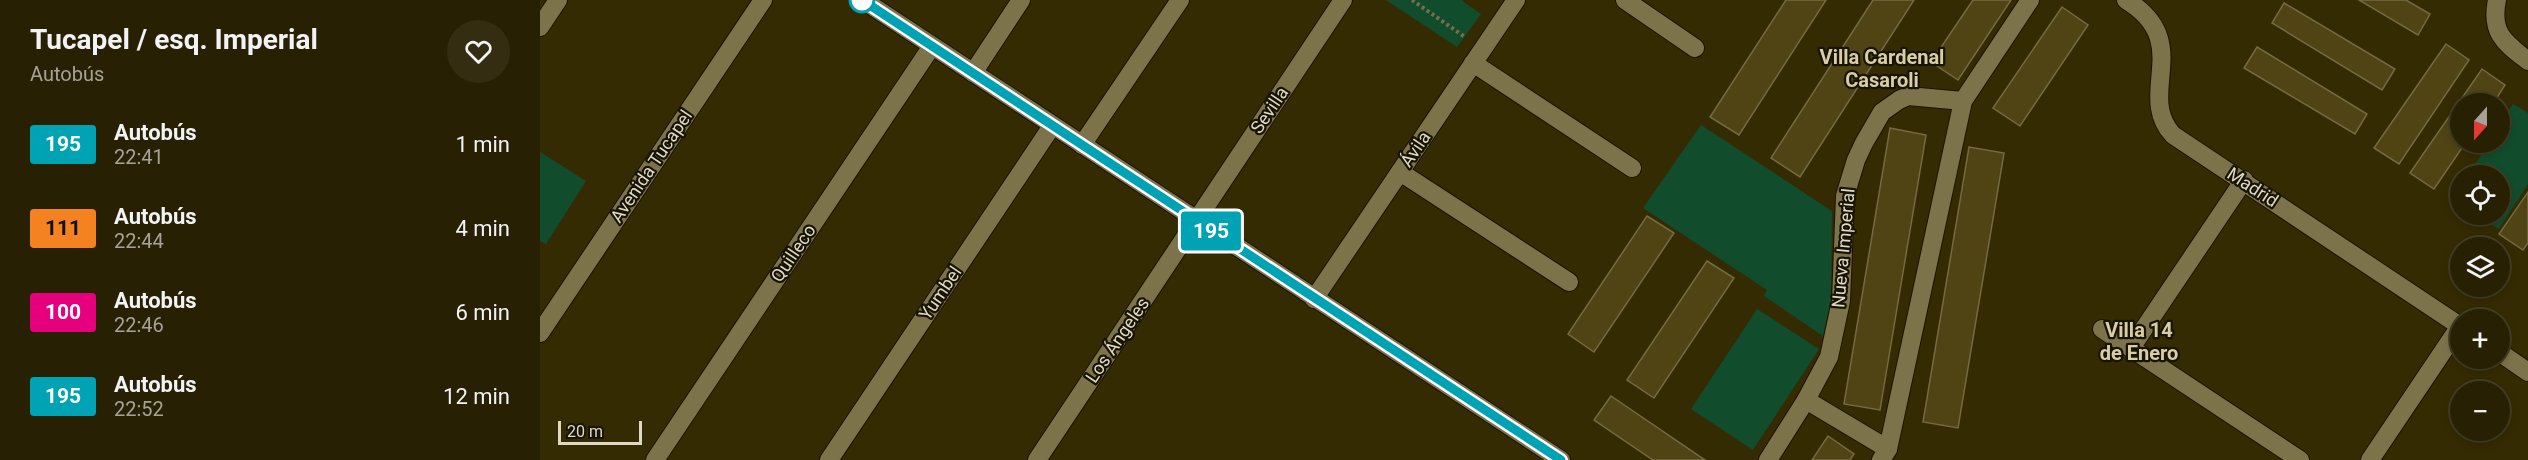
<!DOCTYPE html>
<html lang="es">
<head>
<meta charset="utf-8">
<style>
	:root { --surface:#282002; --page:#342d11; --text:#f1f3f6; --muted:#a5a399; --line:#443e24 }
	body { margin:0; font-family:Roboto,sans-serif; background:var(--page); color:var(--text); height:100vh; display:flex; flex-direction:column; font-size:22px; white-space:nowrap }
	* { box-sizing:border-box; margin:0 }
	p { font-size:20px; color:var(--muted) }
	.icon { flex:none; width:33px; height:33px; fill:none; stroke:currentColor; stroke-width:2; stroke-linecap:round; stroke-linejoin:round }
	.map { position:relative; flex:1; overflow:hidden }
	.panel { display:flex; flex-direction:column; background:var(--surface); width:540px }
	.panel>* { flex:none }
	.badge { padding:0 12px; border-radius:4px; font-size:21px; line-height:39px }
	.needle { width:39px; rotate:201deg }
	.buttons { position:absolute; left:1910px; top:93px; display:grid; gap:12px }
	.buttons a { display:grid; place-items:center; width:60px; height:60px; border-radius:50%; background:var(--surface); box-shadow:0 3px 9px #0003,0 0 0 2px var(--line); font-size:30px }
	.scale { position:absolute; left:18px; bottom:15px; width:84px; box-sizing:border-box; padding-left:6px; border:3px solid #dfd9c4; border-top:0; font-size:16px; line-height:21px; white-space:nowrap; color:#dfd9c4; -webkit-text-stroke:4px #181405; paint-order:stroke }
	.map>.badge { position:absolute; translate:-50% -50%; box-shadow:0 0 0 3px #fff }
	.round { display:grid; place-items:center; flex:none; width:63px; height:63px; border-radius:32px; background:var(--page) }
	.head { display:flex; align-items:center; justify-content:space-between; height:102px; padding:0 30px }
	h1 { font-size:28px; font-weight:700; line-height:45px }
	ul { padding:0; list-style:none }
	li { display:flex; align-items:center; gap:18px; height:84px; padding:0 30px }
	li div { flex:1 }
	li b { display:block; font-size:22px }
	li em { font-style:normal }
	li .badge { min-width:66px; font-weight:700; text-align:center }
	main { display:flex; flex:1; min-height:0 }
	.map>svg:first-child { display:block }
	.green { fill:#114c2c }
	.building { fill:#504415; stroke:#746a43; stroke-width:1.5 }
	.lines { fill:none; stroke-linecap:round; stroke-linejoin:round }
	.minor-casing { stroke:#1b1300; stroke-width:20 }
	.tertiary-casing { stroke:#1b1300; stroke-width:20 }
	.path { stroke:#776e4d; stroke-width:4; stroke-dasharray:3 3; stroke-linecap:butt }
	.minor { stroke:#7d734b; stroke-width:18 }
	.tertiary { stroke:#7d734b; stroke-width:18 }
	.line-casing { stroke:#fff; stroke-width:14 }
	.line { stroke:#00a3b4; stroke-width:9 }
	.stop-dot { fill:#fff; stroke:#00a3b4; stroke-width:3 }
	.labels { text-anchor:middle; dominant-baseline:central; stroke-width:4.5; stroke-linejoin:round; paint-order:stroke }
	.street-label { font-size:18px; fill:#dfd9c4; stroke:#181405 }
	.neighbourhood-label { font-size:20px; font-weight:bold; fill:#d9cda3; stroke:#181405 }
</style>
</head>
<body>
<main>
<section class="panel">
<div class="head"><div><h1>Tucapel / esq. Imperial</h1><p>Autobús</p></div><a class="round"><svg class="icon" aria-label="heart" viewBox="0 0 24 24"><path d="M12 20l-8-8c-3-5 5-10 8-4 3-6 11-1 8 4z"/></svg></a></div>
<ul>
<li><span class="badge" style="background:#00a3b4;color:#fff">195</span><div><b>Autobús</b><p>22:41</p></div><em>1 min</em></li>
<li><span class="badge" style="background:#f58220;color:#111">111</span><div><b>Autobús</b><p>22:44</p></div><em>4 min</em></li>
<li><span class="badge" style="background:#e6007e;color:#fff">100</span><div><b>Autobús</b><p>22:46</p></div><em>6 min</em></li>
<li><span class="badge" style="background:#00a3b4;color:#fff">195</span><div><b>Autobús</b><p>22:52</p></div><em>12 min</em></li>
</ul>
</section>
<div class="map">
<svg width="1988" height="460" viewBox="0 0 1988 460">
	<rect width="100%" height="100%" fill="#352b02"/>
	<g class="green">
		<polygon points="846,0 921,0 941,14 917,47"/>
		<polygon points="1973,104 1988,113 1988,184 1959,229 1935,215 1959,214 1959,176 1928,175 1949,143 1959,142 1959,126"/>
		<polygon points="1161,125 1292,211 1291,300 1283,336 1224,296 1227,290 1103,208"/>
		<polygon points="0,152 46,181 6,244 0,241"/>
		<polygon points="1217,309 1279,349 1213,450 1151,409"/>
	</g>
	<g class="building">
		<polygon points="1246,0 1286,0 1199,135 1170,117"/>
		<polygon points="1333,0 1374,0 1260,177 1231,158"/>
		<polygon points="1433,0 1471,0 1418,80 1391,62"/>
		<polygon points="1819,0 1866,0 1890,14 1878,35"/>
		<polygon points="1744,3 1855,69 1842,90 1732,23"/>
		<polygon points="1522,7 1548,25 1480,126 1453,108"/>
		<polygon points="1906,44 1929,60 1859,164 1834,148"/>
		<polygon points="1717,47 1827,114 1815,134 1704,68"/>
		<polygon points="1942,69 1965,85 1953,104 1920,104 1920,142 1926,142 1894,189 1870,173"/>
		<polygon points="1350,128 1386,135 1340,410 1304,404"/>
		<polygon points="1429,147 1464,153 1418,428 1383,422"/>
		<polygon points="1988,192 1988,243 1983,250 1959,234"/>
		<polygon points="1107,216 1134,233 1054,352 1028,334"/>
		<polygon points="1167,261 1194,278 1114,398 1087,380"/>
		<polygon points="1071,396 1165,460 1113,460 1054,420"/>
		<polygon points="1288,436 1314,454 1310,460 1272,460"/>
	</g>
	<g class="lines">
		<g class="minor-casing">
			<g id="minor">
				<polyline points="1085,0 1155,48"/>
				<path d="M1586 0C1655 42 1595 94 1633 135L1920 326"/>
				<path d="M1957 0C1950 33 1965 43 1988 61"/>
				<polyline points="0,27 18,0"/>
				<polyline points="933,63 1092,168"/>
				<polyline points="433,73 481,0"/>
				<polyline points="542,145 640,0"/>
				<polyline points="860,172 1029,282"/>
				<polyline points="774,299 976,0"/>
				<polyline points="1562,329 1760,460"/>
				<polyline points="1591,348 1704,180"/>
				<polyline points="1959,352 1988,372"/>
				<polyline points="1266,400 1348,449"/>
				<polyline points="115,460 392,46"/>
				<polyline points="289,460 512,126"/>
				<polyline points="497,460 803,0"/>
				<polyline points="1228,460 1266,400 1289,357 1301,301 1305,196 1316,160 1324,143 1342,112 1359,100 1368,96 1423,101"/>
				<polyline points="1341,460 1348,449 1423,101 1490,0"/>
				<polyline points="1830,460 1920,326"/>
			</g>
		</g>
		<g class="tertiary-casing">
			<g id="tertiary">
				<polyline points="323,0 1021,460"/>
				<polyline points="0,333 223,0"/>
			</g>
		</g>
		<polyline class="path" points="872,0 925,37"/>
		<use href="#minor" class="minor"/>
		<use href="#tertiary" class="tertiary"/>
	</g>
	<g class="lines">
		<g class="line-casing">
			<polyline id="line" points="322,0 1021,460"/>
		</g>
		<use href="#line" class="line"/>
	</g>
	<circle class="stop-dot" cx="322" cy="0" r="12"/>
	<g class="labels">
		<g class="street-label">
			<text transform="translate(729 110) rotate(-56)">Sevilla</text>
			<text transform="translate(875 149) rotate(-56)">Ávila</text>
			<text transform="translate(111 166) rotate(-56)">Avenida Tucapel</text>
			<text transform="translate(1713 187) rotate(33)">Madrid</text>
			<text transform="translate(1303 248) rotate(-85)">Nueva Imperial</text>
			<text transform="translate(253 253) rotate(-56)">Quilleco</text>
			<text transform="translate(400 293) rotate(-56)">Yumbel</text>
			<text transform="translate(577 340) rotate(-56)">Los Ángeles</text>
		</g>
		<g class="neighbourhood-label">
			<text x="1342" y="57">Villa Cardenal<tspan x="1342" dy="23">Casaroli</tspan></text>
			<text x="1599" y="330">Villa 14<tspan x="1599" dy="23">de Enero</tspan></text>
		</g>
	</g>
</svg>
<div class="buttons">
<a><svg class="needle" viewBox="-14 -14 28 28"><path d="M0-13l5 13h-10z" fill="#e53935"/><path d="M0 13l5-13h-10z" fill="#a5a399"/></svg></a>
<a><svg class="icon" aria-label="locate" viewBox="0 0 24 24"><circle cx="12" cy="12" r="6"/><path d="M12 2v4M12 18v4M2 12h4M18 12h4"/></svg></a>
<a><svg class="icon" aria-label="layers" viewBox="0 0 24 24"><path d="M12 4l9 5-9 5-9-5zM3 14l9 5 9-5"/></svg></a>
<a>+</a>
<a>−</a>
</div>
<div class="scale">20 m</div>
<b class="badge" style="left:671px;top:231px;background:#00a3b4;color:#fff">195</b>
</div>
</main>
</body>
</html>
